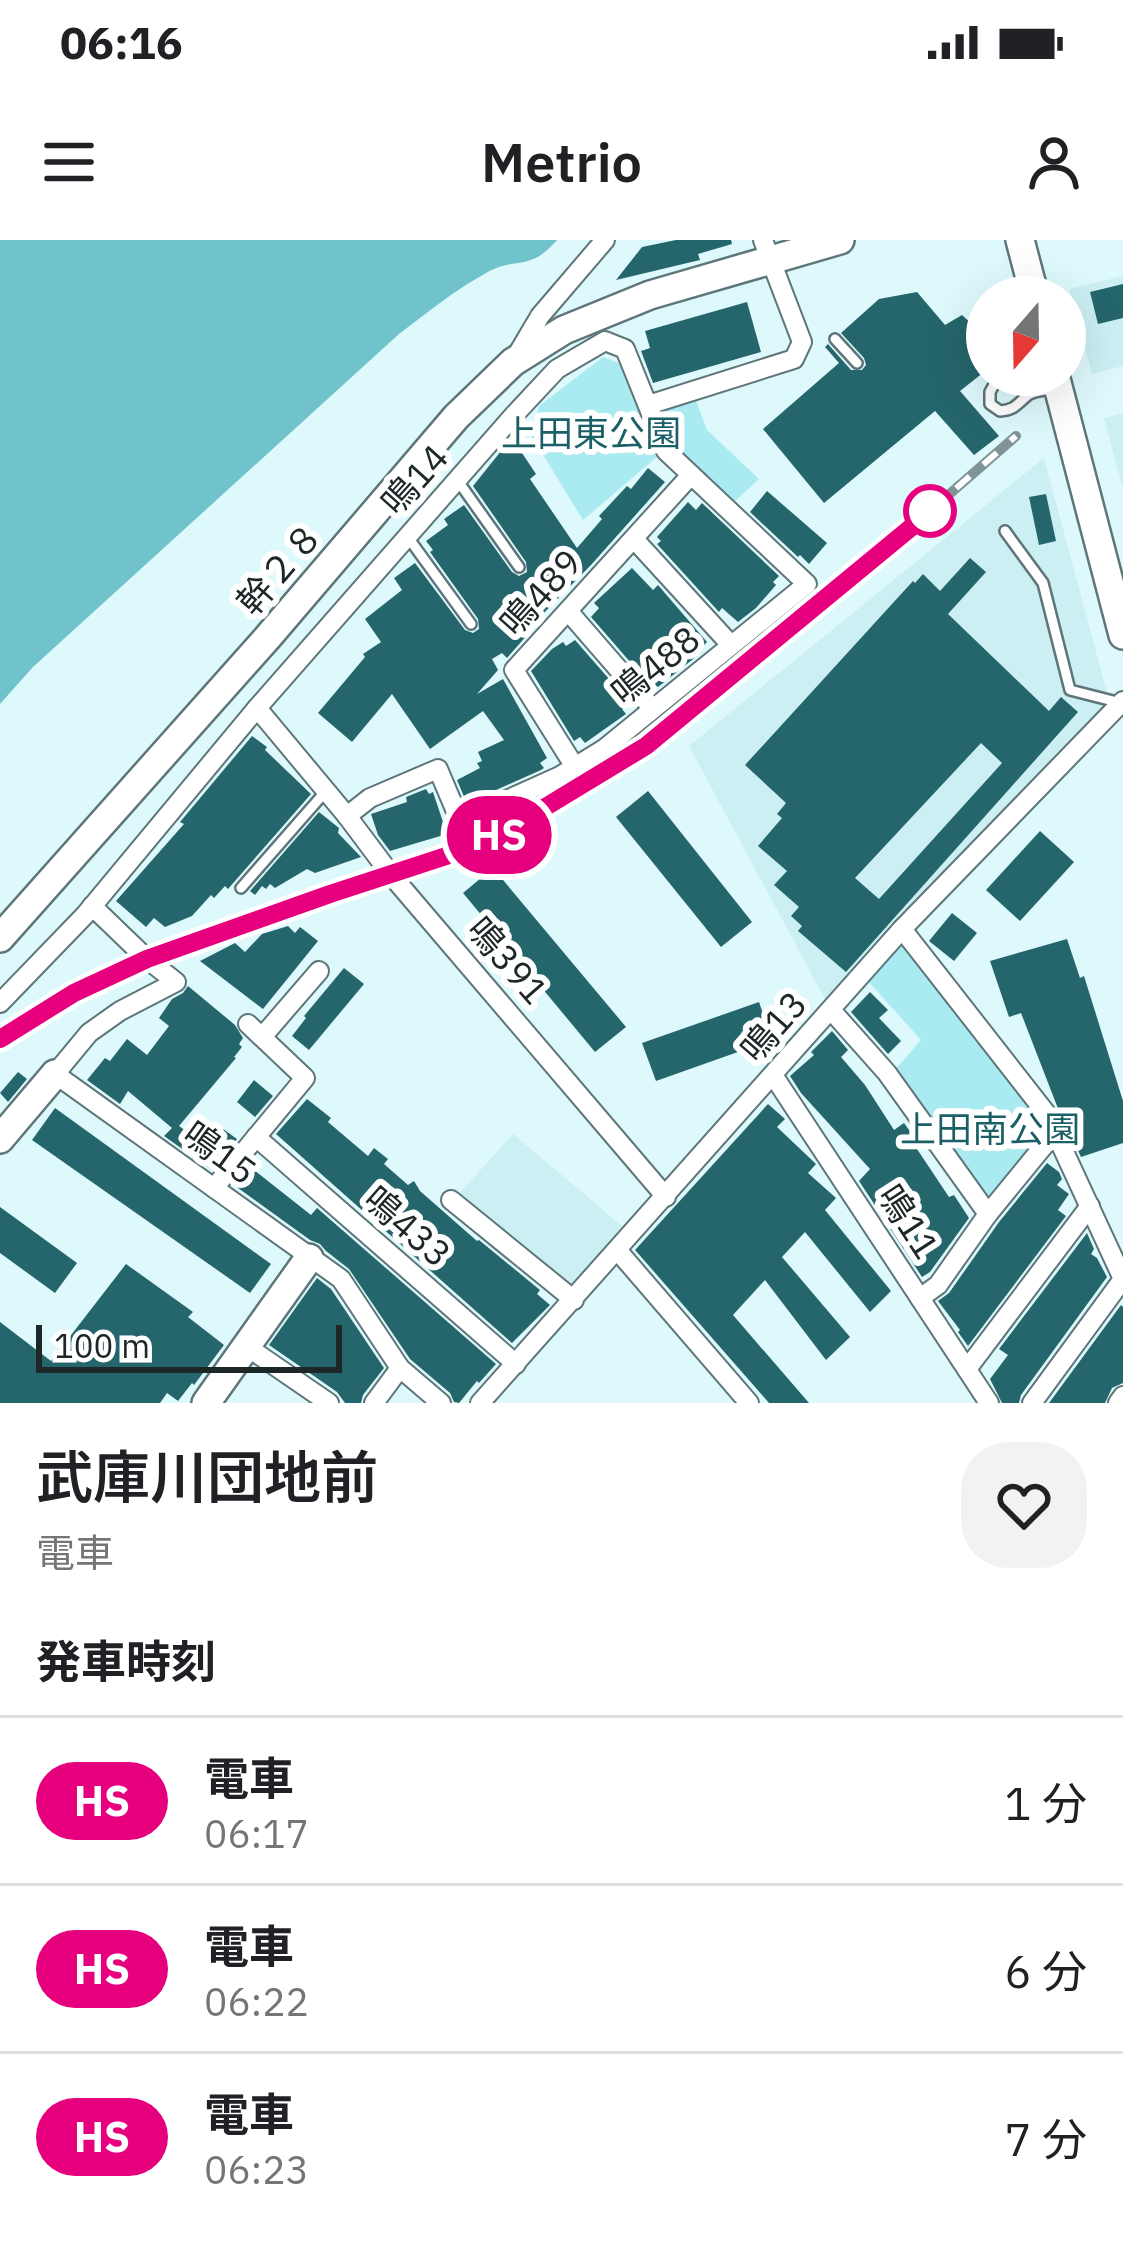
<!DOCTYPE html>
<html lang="ja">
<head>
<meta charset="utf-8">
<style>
	:root { --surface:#fff; --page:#f2f2f2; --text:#202124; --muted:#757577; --line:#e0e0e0 }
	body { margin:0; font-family:"IBM Plex Sans","Noto Sans JP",sans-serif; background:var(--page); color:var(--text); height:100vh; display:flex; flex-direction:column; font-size:45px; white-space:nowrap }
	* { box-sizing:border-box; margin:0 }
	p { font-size:39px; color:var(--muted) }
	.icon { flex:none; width:66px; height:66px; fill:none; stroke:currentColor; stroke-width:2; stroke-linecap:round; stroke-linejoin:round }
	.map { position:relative; height:1163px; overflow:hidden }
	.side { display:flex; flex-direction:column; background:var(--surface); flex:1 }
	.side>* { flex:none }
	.badge { padding:0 24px; border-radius:39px; font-size:42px; line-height:78px }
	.needle { width:78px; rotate:200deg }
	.tools { position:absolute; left:966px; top:36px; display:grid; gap:24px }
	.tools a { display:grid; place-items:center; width:120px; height:120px; border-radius:50%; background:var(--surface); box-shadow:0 12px 48px #0002; font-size:60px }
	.scale { position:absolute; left:36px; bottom:30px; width:306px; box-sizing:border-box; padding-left:12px; border:6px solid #1d2728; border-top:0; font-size:33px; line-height:42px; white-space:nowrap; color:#1d2728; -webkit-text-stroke:9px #fff; paint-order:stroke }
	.map>.badge { position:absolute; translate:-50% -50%; box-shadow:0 0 0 6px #fff }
	h2 { padding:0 36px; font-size:45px; line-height:108px }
	.round { display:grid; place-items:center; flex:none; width:126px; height:126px; border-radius:48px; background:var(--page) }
	.summary { display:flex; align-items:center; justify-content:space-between; height:204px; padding:0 36px }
	h1 { font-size:57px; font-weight:600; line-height:90px }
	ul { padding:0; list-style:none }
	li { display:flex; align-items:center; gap:36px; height:168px; padding:0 36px; border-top:3px solid var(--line) }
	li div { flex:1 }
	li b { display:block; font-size:45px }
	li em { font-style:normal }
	li .badge { min-width:132px; font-weight:700; text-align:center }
	.status { display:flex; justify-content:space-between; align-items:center; height:84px; padding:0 60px; background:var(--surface); direction:ltr }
	.status svg { height:33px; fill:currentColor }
	header { display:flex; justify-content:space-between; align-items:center; height:156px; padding:0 36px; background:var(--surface); font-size:54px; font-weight:600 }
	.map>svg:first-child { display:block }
	.built { fill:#cbeff3 }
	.green { fill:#aaebf1 }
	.water { fill:#70c2cb }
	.building { fill:#25666c; fill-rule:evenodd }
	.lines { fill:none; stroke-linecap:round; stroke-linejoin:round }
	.lane-casing { stroke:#5e7679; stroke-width:14 }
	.street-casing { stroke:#5e7679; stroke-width:22 }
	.secondary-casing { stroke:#5e7679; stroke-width:32 }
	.lane { stroke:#fff; stroke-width:9 }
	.street { stroke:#fff; stroke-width:18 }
	.secondary { stroke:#fff; stroke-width:27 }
	.rail-casing { stroke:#819496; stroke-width:10 }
	.rail { stroke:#fff; stroke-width:6; stroke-dasharray:18; stroke-linecap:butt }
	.line-casing { stroke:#fff; stroke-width:27 }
	.line { stroke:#e6007e; stroke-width:18 }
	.stop-dot { fill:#fff; stroke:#e6007e; stroke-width:6 }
	.labels { text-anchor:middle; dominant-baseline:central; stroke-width:12; stroke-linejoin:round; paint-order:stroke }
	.park-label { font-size:36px; fill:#1b6066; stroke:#fff }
	.street-label { font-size:36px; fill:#1d2728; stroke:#fff }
</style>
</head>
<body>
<div class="status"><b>06:16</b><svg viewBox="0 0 49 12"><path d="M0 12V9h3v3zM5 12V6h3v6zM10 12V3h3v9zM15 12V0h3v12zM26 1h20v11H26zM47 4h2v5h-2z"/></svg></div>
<header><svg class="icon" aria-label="menu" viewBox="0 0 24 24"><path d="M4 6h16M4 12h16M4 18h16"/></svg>Metrio<svg class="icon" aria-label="person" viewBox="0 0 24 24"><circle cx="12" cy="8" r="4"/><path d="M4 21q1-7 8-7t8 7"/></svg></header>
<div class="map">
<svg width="1123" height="1163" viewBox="0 0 1123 1163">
	<rect width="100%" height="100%" fill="#def9fc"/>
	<g class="built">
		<polygon points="1123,36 1123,126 1092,134 1069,49"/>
		<polygon points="1123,173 1123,249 1104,178"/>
		<polygon points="1044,218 1109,460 825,759 689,506"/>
		<polygon points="513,894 622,986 569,1047 457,956"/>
	</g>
	<g class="green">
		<polygon points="603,117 619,123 658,216 583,280 531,195 539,166"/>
		<polygon points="695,158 707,190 759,239 733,263 671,206 658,170"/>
		<polygon points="902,699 1050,891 987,966 894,831 921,800 867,740"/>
	</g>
	<path class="water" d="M0 0H557C529 32 519 16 488 32 456 49 428 72 399 94L33 427 0 464Z"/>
	<g class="building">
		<polygon points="676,0 731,0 732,4 698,14 700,20 616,40 642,7"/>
		<polygon points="1123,44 1123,78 1098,84 1090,52"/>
		<polygon points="917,52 945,85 962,75 975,87 984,132 960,151 999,196 974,215 935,171 824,263 763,189 839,123 825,107 828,104 851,130 862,130 866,125 864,118 841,93 879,59"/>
		<polygon points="747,62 761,112 653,143 641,111 650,108 645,91"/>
		<polygon points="514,201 536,234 530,239 577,308 602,279 599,276 627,246 631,249 648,228 665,242 591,325 535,382 537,384 507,418 502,413 492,419 498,430 477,454 503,439 547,518 540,523 544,528 541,530 476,559 473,555 465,559 457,540 480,528 477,523 482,521 478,512 504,500 483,471 430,509 392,454 352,502 318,473 365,417 363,414 381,402 365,379 402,350 394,338 415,323 465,390 473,393 479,389 478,379 430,312 433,310 426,301 448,285 444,279 464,265 512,332 519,336 527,332 526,322 473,246 501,211"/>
		<polygon points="767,251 827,303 809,324 800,315 798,317 750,272"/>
		<polygon points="1046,254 1056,301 1039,305 1029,257"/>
		<polygon points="688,262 696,270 702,263 779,336 773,342 776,345 756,368 738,382 722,368 719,372 657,304 661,301 657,297"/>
		<path d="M970 318 986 332 948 374 1049 471 1061 457 1078 472 846 732 798 691 802 686 791 676 799 667 774 645 787 631 758 606 782 578 777 574 786 563 745 525 913 341 915 343 923 334 940 351ZM981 503 1002 523 879 659 855 638Z"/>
		<polygon points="632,328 653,350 658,345 707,402 699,410 702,412 658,447 654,444 651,446 591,377 599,368 594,363"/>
		<polygon points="575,400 630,463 622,469 626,474 585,503 580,497 574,501 531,431 552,409 563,402 566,406"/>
		<polygon points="252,496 267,507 265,510 311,554 228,649 225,646 214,658 211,655 192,676 165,687 154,678 146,687 116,661 184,584 180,582"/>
		<polygon points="426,549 429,554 433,552 447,594 390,611 378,595 371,574 407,562 406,557"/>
		<polygon points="648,551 752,682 721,707 616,577"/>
		<polygon points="319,572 339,588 338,593 361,617 315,633 307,629 275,648 270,644 266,649 262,646 255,655 250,651"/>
		<polygon points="1040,591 1074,622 1020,681 986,650"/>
		<polygon points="493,628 626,787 595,812 463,653"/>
		<polygon points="952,673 977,693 954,721 929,701"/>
		<polygon points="288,686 295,693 300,687 318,701 263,769 200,721 235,703 245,712 262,694"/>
		<polygon points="1067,699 1080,738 1084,736 1123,861 1123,903 1081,917 1057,866 1021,773 1009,777 990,721"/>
		<polygon points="344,728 364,744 309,810 292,796 306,778 304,776"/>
		<polygon points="188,746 235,785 243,798 239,804 242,807 234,817 236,818 179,886 205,905 219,886 237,899 212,930 164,896 172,888 128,851 120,864 87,840 105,818 110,821 127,799 147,815 169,786 159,778 172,759 183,753"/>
		<polygon points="870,752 888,770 879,778 901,801 888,814 851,772"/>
		<polygon points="759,762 772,800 656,841 642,803"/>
		<polygon points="832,791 848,810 841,817 865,845 894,890 904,883 917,901 913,903 949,957 954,955 969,978 930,1032 922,1037 859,941 870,929 801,853 790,836 814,815 811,812"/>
		<polygon points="18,832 27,839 8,862 0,853"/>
		<polygon points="254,840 273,856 255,877 237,862"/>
		<polygon points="307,859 331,878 328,882 368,916 374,908 388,919 384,924 408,945 414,941 420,951 477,1001 479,1000 540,1050 537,1054 550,1065 512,1103 276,894"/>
		<polygon points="768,864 785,879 777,887 816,924 808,933 836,958 825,970 891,1051 870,1072 805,992 782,1017 850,1097 826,1120 765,1040 733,1075 809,1163 769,1163 635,1010"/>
		<polygon points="55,868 271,1024 250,1053 32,900"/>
		<polygon points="1047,923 1059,932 1062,939 1057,945 1069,954 1058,970 1066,976 968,1106 958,1092 960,1090 938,1061 949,1053 999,982"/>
		<polygon points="249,926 311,975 317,968 496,1124 479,1143 477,1141 459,1163 454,1162 450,1153 410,1119 349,1029 326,1011 320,1004 310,1000 234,945"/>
		<polygon points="0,967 77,1023 55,1053 0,1013"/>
		<polygon points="1087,993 1094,1009 1091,1014 1097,1018 1107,1037 1021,1155 1019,1163 1002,1163 990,1139 1008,1115 999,1109"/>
		<polygon points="126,1024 193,1072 188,1077 224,1105 194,1145 192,1143 178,1161 167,1153 160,1163 0,1163 0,1082 51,1121"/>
		<polygon points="317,1038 331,1049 384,1128 363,1155 361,1163 345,1163 337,1152 269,1105"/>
		<polygon points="1121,1065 1123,1067 1123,1143 1112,1148 1105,1163 1049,1163"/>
	</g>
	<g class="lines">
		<g class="lane-casing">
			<g id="lane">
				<polyline points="835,99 857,123"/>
				<path d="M1053 149C1045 150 1034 151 1028 155 1017 164 1015 170 1000 171L990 164V152L995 143H1016L1024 148 1054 140"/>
				<polyline points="458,241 519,327"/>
				<polyline points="1005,291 1043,343 1070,450 1121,463"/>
				<polyline points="407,296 471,384"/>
				<polyline points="241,648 326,551"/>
			</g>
		</g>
		<g class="street-casing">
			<g id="street">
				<polyline points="517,115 540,76 605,0"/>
				<polyline points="648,165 794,119 802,102 763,0"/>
				<polyline points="634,299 731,405"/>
				<polyline points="568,371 653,469"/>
				<polyline points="257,468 347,576 392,636 666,957"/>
				<polyline points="575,527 514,430 691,235"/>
				<polyline points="92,666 147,719 176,742 120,771 89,793 55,834 341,1039 400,1128 441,1163"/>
				<polyline points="902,689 1049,877 1055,892"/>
				<polyline points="0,763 85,675 257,468 514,175 557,129 605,101 625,109 666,211 807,344 604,509 560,536 460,581 438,529 370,558 347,576"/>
				<polyline points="831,770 887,833 988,974 1055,892 1123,1039"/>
				<polyline points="262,797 319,731"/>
				<polyline points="773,835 989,1163"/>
				<polyline points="256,897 516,1124"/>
				<polyline points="214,948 305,838 248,784"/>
				<polyline points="451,960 574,1060"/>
				<polyline points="618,1011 749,1163"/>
				<polyline points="920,1058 938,1045 988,974"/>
				<polyline points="246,1106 329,1163"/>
				<polyline points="967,1129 1090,966"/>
				<polyline points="374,1163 400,1128"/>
				<polyline points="480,1163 902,689 1123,461"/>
				<polyline points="1032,1163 1123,1039"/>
				<polyline points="1118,1163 1123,1156"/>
			</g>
		</g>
		<g class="secondary-casing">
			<g id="secondary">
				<polyline points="1020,0 1035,57"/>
				<polyline points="1055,135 1123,395"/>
				<polyline points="0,698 268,397 456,177 513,122 564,90 650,55 840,0"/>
				<polyline points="0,899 55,834"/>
				<polyline points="206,1163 309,1018"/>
			</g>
		</g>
		<use href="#lane" class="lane"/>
		<use href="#street" class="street"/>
		<use href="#secondary" class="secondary"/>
		<g class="rail-casing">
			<polyline id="rail" points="0,798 73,753 147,719 330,654 486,603 554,563 646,506 930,271 1016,196"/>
		</g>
		<use href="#rail" class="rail"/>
	</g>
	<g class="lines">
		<g class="line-casing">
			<polyline id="line" points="0,799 74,753 147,719 330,654 486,603 646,506 931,271"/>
		</g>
		<use href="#line" class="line"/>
	</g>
	<circle class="stop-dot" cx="930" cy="271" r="24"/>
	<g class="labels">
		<g class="park-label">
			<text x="591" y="192">上田東公園</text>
			<text x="990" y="888">上田南公園</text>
		</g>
		<g class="street-label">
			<text transform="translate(414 239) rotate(-48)">鳴14</text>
			<text transform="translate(279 328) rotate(-49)">幹２８</text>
			<text transform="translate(540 352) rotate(-48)">鳴489</text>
			<text transform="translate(655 425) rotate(-39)">鳴488</text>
			<text transform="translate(508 720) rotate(49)">鳴391</text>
			<text transform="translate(773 786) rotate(-49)">鳴13</text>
			<text transform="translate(220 912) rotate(36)">鳴15</text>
			<text transform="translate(909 981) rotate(57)">鳴11</text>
			<text transform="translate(408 986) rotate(41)">鳴433</text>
		</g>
	</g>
</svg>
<div class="tools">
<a><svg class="needle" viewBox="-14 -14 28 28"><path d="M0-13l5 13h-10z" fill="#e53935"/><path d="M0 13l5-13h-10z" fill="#757577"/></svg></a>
</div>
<div class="scale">100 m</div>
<b class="badge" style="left:499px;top:595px;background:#e6007e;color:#fff">HS</b>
</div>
<section class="side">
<div class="summary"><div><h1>武庫川団地前</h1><p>電車</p></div><a class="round"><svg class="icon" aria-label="heart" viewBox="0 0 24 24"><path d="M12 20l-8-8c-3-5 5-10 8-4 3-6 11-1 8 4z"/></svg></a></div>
<h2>発車時刻</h2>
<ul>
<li><span class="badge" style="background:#e6007e;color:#fff">HS</span><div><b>電車</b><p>06:17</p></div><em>1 分</em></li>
<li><span class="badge" style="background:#e6007e;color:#fff">HS</span><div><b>電車</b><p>06:22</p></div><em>6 分</em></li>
<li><span class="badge" style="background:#e6007e;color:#fff">HS</span><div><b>電車</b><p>06:23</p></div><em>7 分</em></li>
</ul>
</section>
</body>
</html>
